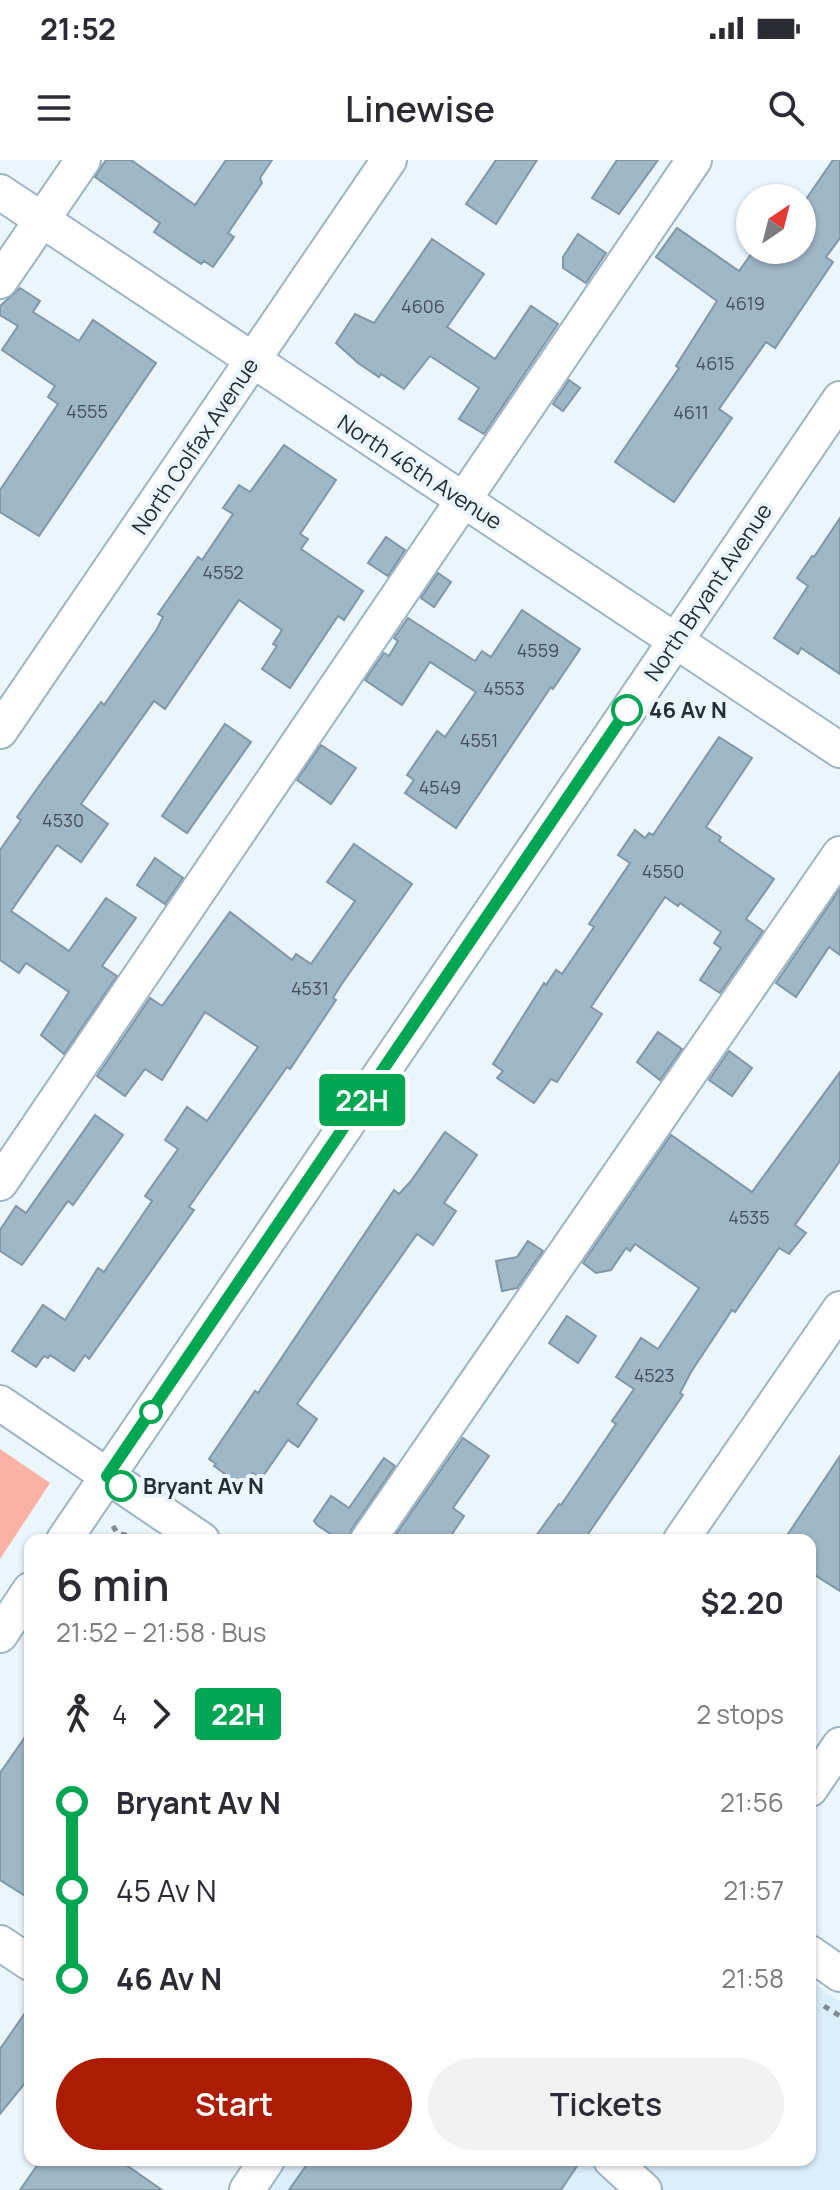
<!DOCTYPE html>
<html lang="en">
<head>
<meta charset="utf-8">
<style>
	:root { --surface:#fff; --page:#f2f2f3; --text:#2b2b33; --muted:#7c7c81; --accent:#ab1c00 }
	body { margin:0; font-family:Manrope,sans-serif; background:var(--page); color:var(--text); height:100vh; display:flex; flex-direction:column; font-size:30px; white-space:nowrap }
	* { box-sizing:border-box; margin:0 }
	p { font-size:26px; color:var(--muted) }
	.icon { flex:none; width:44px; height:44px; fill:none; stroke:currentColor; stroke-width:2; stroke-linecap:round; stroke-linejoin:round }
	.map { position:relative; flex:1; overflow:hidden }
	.drawer { position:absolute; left:24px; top:1374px; width:792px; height:632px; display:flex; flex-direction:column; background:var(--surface); border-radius:16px; box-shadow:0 2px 6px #0004 }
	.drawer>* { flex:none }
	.badge { padding:0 16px; border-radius:6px; font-size:28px; line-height:52px }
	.needle { width:52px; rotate:35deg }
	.tools { position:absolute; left:736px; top:24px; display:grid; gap:16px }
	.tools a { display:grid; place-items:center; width:80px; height:80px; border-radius:50%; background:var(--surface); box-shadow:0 2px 6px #0004; font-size:40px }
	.map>.badge { position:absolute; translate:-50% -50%; box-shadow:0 0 0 4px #fff }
	.legs { display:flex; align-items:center; gap:12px; height:88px; padding:0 32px; font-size:26px }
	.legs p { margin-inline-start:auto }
	.head { display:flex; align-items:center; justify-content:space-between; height:136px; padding:0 32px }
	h1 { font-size:44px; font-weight:600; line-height:60px }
	.primary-button { display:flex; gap:16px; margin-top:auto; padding:16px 32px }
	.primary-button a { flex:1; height:92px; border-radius:48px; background:var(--accent); color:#fff; font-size:32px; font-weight:600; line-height:92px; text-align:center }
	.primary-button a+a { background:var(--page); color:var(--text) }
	ul { padding:0 32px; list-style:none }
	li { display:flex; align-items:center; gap:28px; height:88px; font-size:30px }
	li i { display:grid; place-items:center; width:12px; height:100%; margin:0 10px; background:currentColor }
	li i::after { content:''; width:20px; height:20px; margin:-10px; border:6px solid; border-radius:50%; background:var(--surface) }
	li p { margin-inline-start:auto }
	li:first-child i { background:linear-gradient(#0000 50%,currentColor 0) }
	li:last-child i { background:linear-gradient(currentColor 50%,#0000 0) }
	.status { display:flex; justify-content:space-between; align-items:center; height:56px; padding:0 40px; background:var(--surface); direction:ltr }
	.status svg { height:22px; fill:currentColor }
	header { display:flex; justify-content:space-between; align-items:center; height:104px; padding:0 32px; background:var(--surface); font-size:36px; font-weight:600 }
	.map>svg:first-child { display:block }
	.built { fill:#dbeefb }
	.green { fill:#f9b2a3 }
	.building { fill:#a0b7c8; stroke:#8097a7; stroke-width:2 }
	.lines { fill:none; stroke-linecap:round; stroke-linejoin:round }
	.minor-casing { stroke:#9db4c5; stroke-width:38 }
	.path { stroke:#808a91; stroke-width:5; stroke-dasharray:6 6; stroke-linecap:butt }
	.minor { stroke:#fff; stroke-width:34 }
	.line-1-casing { stroke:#fff; stroke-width:18 }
	.line-1 { stroke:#00a651; stroke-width:12 }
	.stop-1-dot { fill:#fff; stroke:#00a651; stroke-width:4 }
	.labels { text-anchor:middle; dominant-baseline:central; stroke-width:8; stroke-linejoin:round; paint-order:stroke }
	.number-label { font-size:18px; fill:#435059 }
	.street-label { font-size:22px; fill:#242d34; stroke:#ebf5fc }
	.stop-label { font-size:22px; font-weight:bold; fill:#242d34; stroke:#ebf5fc; text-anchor:start }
</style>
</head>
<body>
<div class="status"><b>21:52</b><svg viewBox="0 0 49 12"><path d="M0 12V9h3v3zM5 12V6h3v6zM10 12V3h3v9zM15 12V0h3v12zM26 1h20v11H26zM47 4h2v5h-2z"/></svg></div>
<header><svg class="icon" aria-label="menu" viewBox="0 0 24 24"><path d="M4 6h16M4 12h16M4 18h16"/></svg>Linewise<svg class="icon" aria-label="search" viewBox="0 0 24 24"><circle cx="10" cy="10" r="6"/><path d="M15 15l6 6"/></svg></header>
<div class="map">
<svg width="840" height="2030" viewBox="0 0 840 2030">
	<rect width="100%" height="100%" fill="#ebf5fc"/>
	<polygon class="built" points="810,1821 840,1842 840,2030 266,2030 286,2000 810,2000"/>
	<polygon class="green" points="0,1289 50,1323 0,1399"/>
	<g class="building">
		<polygon points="106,0 131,0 195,45 226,0 272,0 260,18 262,23 228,73 234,77 213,107 204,101 201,104 154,72 160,63 95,17"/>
		<polygon points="496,0 537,0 496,64 466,44"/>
		<polygon points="617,0 658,0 619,54 592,38"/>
		<polygon points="833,0 840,0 840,78 826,97 833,102 775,188 766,182 719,249 732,258 674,342 615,302 679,208 676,206 717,141 656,97 677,68 739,111 754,90 802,90 802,45"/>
		<polygon points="578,74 606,93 586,123 563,108 563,97"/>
		<polygon points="432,79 484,114 447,167 495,199 531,146 558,164 484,274 459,259 479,228 430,196 404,229 381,214 379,217 358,203 336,183 355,154 374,163"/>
		<polygon points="20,128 40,141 33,152 79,181 93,160 156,203 39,376 0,352 0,330 58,244 48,237 55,226 2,190 18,166 0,155 0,146"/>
		<polygon points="569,220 580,228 563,251 553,244"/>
		<polygon points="284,285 336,320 300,374 308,379 301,389 363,431 344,460 338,456 290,528 262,509 277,486 273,484 282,470 239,440 165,549 154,541 81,644 108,664 81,702 57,685 11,751 69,791 106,738 136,758 102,806 117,816 64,894 41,875 69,832 26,803 19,813 0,800 0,690 21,660 17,657 44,619 101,542 104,545 157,469 163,457 158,454 198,397 202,400 233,354 223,348 239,325 250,332"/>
		<polygon points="840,358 840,514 801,488 798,494 774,478 808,426 797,418 812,396 814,397"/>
		<polygon points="386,377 405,390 388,416 368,403"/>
		<polygon points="438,413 451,422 434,447 421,438"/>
		<polygon points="522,450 580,489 553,529 551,527 456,668 405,633 414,620 407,615 437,571 445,577 476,532 430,502 402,545 365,520 384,493 389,496 398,481 394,478 408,458 475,501 482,491 491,497"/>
		<polygon points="225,564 251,582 187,673 162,656"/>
		<polygon points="719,577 752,598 706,667 721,677 719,681 774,719 746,759 763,771 720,833 700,820 721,788 714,783 721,772 680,743 678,746 665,737 591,847 602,854 557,922 551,919 534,943 497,918 503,911 493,904 544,823 546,825 556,810 562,814 594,767 589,764 630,703 618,695 635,670 645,678 649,673 653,675"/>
		<polygon points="321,585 356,608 331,644 297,620"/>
		<polygon points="354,684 412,724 341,825 333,838 336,840 290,909 287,907 189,1047 194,1050 89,1199 85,1195 74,1211 50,1195 48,1198 44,1196 36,1207 12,1191 43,1145 65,1160 98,1108 104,1112 152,1041 145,1036 178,989 165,980 187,947 207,961 258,887 205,852 162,920 145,909 125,936 97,916 150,838 162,846 230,752 292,800 296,794 311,804 355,741 327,722"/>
		<polygon points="155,698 183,718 165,744 137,725"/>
		<polygon points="840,729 840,795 829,787 796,837 776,823"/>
		<polygon points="658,872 682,889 660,920 637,902"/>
		<polygon points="729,891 752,908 732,936 709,920"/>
		<polygon points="840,912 840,1001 795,1065 806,1073 789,1094 779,1088 735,1152 732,1150 691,1212 680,1233 683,1235 584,1380 533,1380 559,1344 561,1345 616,1264 612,1261 634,1229 616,1217 641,1178 658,1189 699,1128 635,1084 630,1091 626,1088 611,1110 596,1113 583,1103 671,975 752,1032"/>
		<polygon points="95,955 123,975 73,1045 68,1041 22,1105 0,1091 0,1070 16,1046 26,1053"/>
		<polygon points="445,972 477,995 444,1043 456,1051 433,1085 417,1074 297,1244 317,1259 298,1287 288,1280 261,1319 253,1313 243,1327 214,1306 216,1304 209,1299 255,1231 258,1233 394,1030 399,1034 411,1021"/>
		<polygon points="528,1081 543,1091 517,1128 502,1131 496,1101 517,1097"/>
		<polygon points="567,1156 596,1176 578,1203 549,1183"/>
		<polygon points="463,1278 489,1296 453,1348 464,1356 448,1380 392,1380"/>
		<polygon points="840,1296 840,1431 810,1412 810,1380 784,1380"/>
		<polygon points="384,1298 395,1306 352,1369 348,1380 340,1380 317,1365 314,1361 331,1336 349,1348"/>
		<polygon points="30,1570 30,1739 0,1720 0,1613"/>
		<polygon points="30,1846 30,1917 0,1954 0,1889"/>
		<polygon points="41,2000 119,2000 162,2030 20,2030"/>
		<polygon points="310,2000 581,2000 561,2030 289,2030"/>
	</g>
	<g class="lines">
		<g class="minor-casing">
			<g id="minor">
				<polyline points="0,32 840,590"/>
				<polyline points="0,121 83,0"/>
				<polyline points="0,571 389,0"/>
				<polyline points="0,1023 694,0"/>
				<polyline points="0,1243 202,1380"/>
				<polyline points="64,1380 840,239"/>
				<polyline points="368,1380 840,694"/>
				<polyline points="681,1380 840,1149"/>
				<polyline points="0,1475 30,1430"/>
				<polyline points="810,1629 840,1585"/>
				<polyline points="0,1783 30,1803"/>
				<polyline points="810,1793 840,1814"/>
				<polyline points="611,2000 644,2030"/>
				<polyline points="247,2030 267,2000"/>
			</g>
		</g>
		<g class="path">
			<polyline points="113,1366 117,1373 134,1377"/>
			<polyline points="824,1846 840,1856"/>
		</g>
		<use href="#minor" class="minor"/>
	</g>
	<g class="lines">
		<g class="line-1-casing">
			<polyline id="line-1" points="121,1326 107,1316 627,550"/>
		</g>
		<use href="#line-1" class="line-1"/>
	</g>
	<g class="stop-1-dot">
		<circle cx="627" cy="550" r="14"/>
		<circle cx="151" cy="1252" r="10"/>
		<circle cx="121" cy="1326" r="14"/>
	</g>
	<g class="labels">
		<g class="number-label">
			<text x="745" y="143">4619</text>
			<text x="423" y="146">4606</text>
			<text x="715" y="203">4615</text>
			<text x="87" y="251">4555</text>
			<text x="691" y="252">4611</text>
			<text x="223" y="412">4552</text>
			<text x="538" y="490">4559</text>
			<text x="504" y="528">4553</text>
			<text x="479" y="580">4551</text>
			<text x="440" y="627">4549</text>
			<text x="63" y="660">4530</text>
			<text x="663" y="711">4550</text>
			<text x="310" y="828">4531</text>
			<text x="749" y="1057">4535</text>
			<text x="654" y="1215">4523</text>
		</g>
		<g class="street-label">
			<text transform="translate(195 286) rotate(-56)">North Colfax Avenue</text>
			<text transform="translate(420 312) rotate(33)">North 46th Avenue</text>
			<text transform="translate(708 432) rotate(-56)">North Bryant Avenue</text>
		</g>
		<g class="stop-label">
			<text x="649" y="550">46 Av N</text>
			<text x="143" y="1326">Bryant Av N</text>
		</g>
	</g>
</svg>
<div class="tools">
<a><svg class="needle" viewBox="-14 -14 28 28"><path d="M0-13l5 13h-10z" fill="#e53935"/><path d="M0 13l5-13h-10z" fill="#7c7c81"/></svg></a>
</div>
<b class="badge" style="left:362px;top:940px;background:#00a651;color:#fff">22H</b>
<section class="drawer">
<div class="head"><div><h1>6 min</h1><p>21:52 – 21:58 · Bus</p></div><b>$2.20</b></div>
<div class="legs"><svg class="icon" aria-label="walk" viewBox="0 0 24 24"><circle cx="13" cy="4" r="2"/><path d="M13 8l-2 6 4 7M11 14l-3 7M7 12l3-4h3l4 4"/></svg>4<svg class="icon" aria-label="forward" viewBox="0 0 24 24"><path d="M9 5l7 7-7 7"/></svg><b class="badge" style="background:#00a651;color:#fff">22H</b><p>2 stops</p></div>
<ul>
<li><i style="color:#00a651"></i><b>Bryant Av N</b><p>21:56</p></li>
<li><i style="color:#00a651"></i><span>45 Av N</span><p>21:57</p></li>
<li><i style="color:#00a651"></i><b>46 Av N</b><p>21:58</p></li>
</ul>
<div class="primary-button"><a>Start</a><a>Tickets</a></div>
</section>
</div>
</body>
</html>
